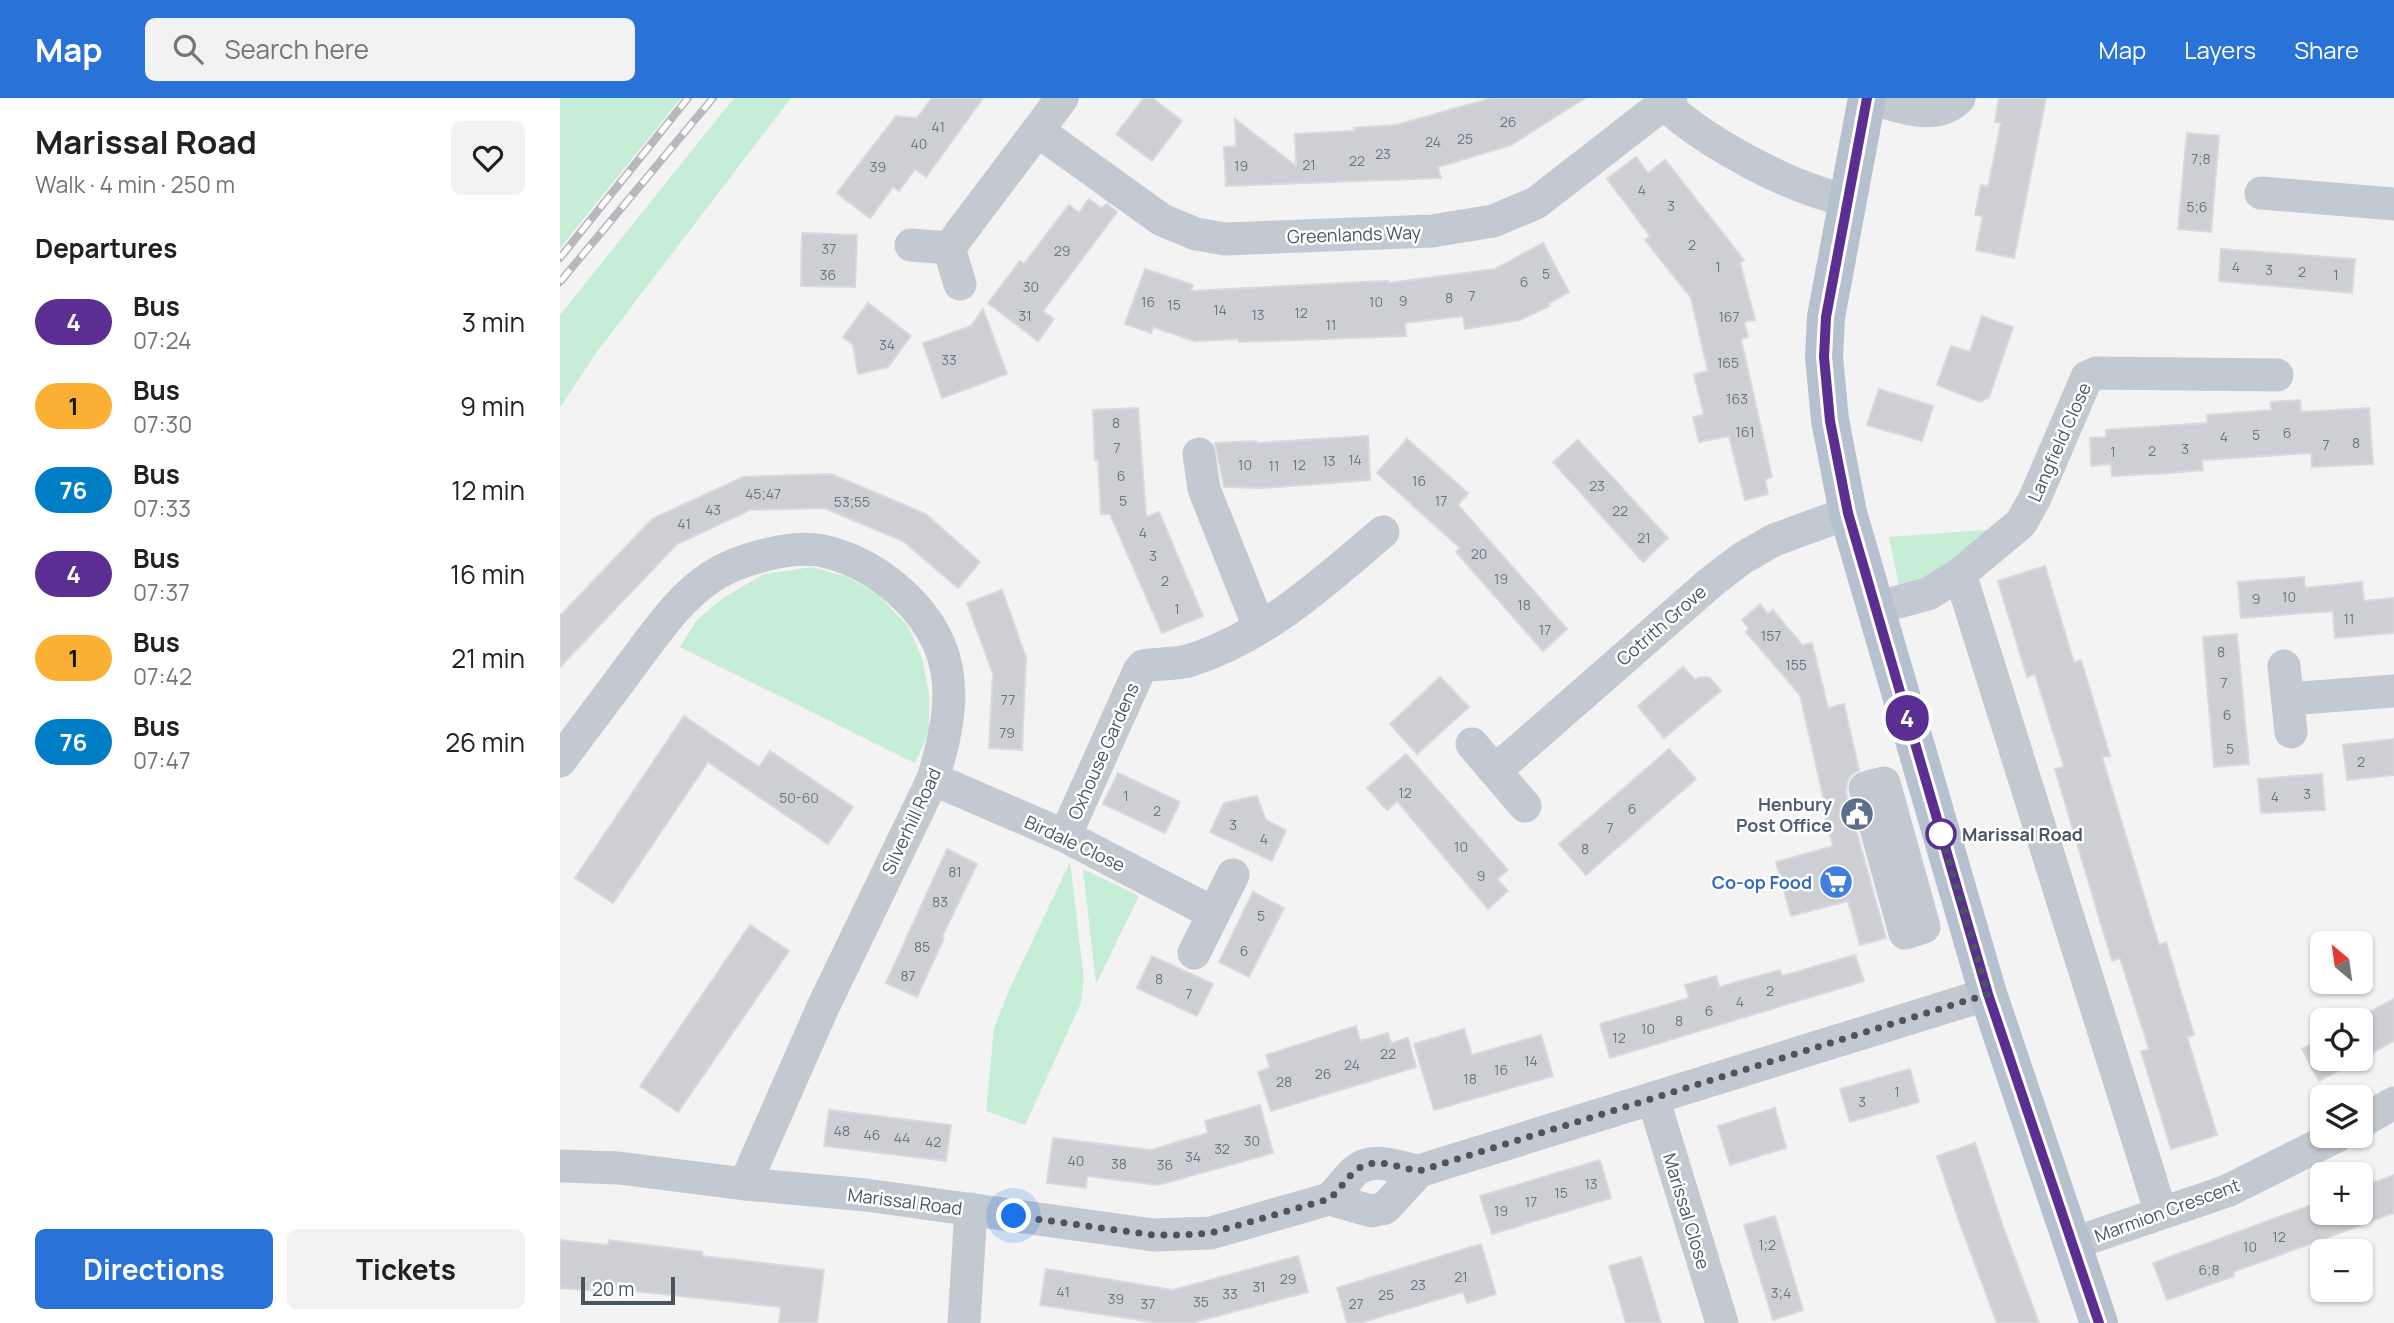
<!DOCTYPE html>
<html lang="en">
<head>
<meta charset="utf-8">
<style>
	:root { --surface:#fff; --page:#f2f2f2; --text:#202124; --muted:#757577; --accent:#2973d8 }
	body { margin:0; font-family:Manrope,sans-serif; background:var(--page); color:var(--text); height:100vh; display:flex; flex-direction:column; font-size:26px; white-space:nowrap }
	* { box-sizing:border-box; margin:0 }
	p { font-size:23px; color:var(--muted) }
	.icon { flex:none; width:38px; height:38px; fill:none; stroke:currentColor; stroke-width:2; stroke-linecap:round; stroke-linejoin:round }
	.map { position:relative; flex:1; overflow:hidden }
	.sheet { display:flex; flex-direction:column; background:var(--surface); width:560px }
	.sheet>* { flex:none }
	.badge { padding:0 14px; border-radius:23px; font-size:24px; line-height:46px }
	.needle { width:46px; rotate:331deg }
	.controls { position:absolute; left:1750px; top:833px; display:grid; gap:14px }
	.controls a { display:grid; place-items:center; width:63px; height:63px; border-radius:10px; background:var(--surface); box-shadow:0 2px 5px #0004; font-size:35px }
	.scale { position:absolute; left:21px; bottom:18px; width:94px; box-sizing:border-box; padding-left:7px; border:4px solid #4b555f; border-top:0; font-size:19px; line-height:24px; white-space:nowrap; color:#4b555f; -webkit-text-stroke:5px #fff; paint-order:stroke }
	.you { position:absolute; width:35px; height:35px; margin:-18px; border:5px solid #fff; border-radius:50%; background:#1a73e8; box-shadow:0 0 0 10px #1a73e833 }
	.map>.badge { position:absolute; translate:-50% -50%; box-shadow:0 0 0 4px #fff }
	h2 { padding:0 35px; font-size:26px; line-height:63px }
	.round { display:grid; place-items:center; flex:none; width:74px; height:74px; border-radius:10px; background:var(--page) }
	.headline { display:flex; align-items:center; justify-content:space-between; height:119px; padding:0 35px }
	h1 { font-size:33px; font-weight:700; line-height:52px }
	.action { display:flex; gap:14px; margin-top:auto; padding:14px 35px }
	.action a { flex:1; height:80px; border-radius:10px; background:var(--accent); color:#fff; font-size:28px; font-weight:700; line-height:80px; text-align:center }
	.action a+a { background:var(--page); color:var(--text) }
	ul { padding:0; list-style:none }
	li { display:flex; align-items:center; gap:21px; height:84px; padding:0 35px }
	li div { flex:1 }
	li b { display:block; font-size:26px }
	li em { font-style:normal }
	li .badge { min-width:77px; font-weight:700; text-align:center }
	header { display:flex; align-items:center; gap:42px; box-sizing:border-box; height:98px; padding:0 35px; background:var(--accent); color:#fff }
	header strong { font-size:33px }
	nav { display:flex; gap:38px; margin-inline-start:auto; font-size:24px }
	.search { width:490px; height:63px; background:var(--page); display:flex; align-items:center; gap:18px; box-sizing:border-box; padding:0 24px; border-radius:10px; color:var(--muted); font-size:26px }
	main { display:flex; flex:1; min-height:0 }
	.map>svg:first-child { display:block }
	.green { fill:#c6edd6 }
	.building { fill:#cdcfd4; stroke:#d7d9dd; stroke-width:2 }
	.lines { fill:none; stroke-linecap:round; stroke-linejoin:round }
	.minor { stroke:#c2c9d0; stroke-width:33 }
	.major { stroke:#b5c1ce; stroke-width:38 }
	.rail-casing { stroke:#b5b8bc; stroke-width:8 }
	.rail { stroke:#fff; stroke-width:5; stroke-dasharray:16; stroke-linecap:butt }
	.line-casing { stroke:#fff; stroke-width:16 }
	.line { stroke:#5b2e91; stroke-width:10 }
	.walk { stroke:#4b555f; stroke-width:7; stroke-dasharray:0 12.6 }
	.stop-dot { fill:#fff; stroke:#5b2e91; stroke-width:3.5 }
	.labels { text-anchor:middle; dominant-baseline:central; stroke-width:5; stroke-linejoin:round; paint-order:stroke }
	.number-label { font-size:14px; fill:#6c747c }
	.street-label { font-size:18px; fill:#4b555f; stroke:#fff }
	.service-label { font-size:18px; font-weight:bold; fill:#4e5e75; stroke:#fff; text-anchor:end }
	.stop-label { font-size:18px; font-weight:bold; fill:#4b555f; stroke:#fff; text-anchor:start }
	.shop-label { font-size:18px; font-weight:bold; fill:#366cbe; stroke:#fff; text-anchor:end }
</style>
</head>
<body>
<header>
<strong>Map</strong>
<div class="search"><svg class="icon" aria-label="search" viewBox="0 0 24 24"><circle cx="10" cy="10" r="6"/><path d="M15 15l6 6"/></svg>Search here</div>
<nav><a>Map</a><a>Layers</a><a>Share</a></nav>
</header>
<main>
<section class="sheet">
<div class="headline"><div><h1>Marissal Road</h1><p>Walk · 4 min · 250 m</p></div><a class="round"><svg class="icon" aria-label="heart" viewBox="0 0 24 24"><path d="M12 20l-8-8c-3-5 5-10 8-4 3-6 11-1 8 4z"/></svg></a></div>
<h2>Departures</h2>
<ul>
<li><span class="badge" style="background:#5b2e91;color:#fff">4</span><div><b>Bus</b><p>07:24</p></div><em>3 min</em></li>
<li><span class="badge" style="background:#fbb033;color:#111">1</span><div><b>Bus</b><p>07:30</p></div><em>9 min</em></li>
<li><span class="badge" style="background:#007ec5;color:#fff">76</span><div><b>Bus</b><p>07:33</p></div><em>12 min</em></li>
<li><span class="badge" style="background:#5b2e91;color:#fff">4</span><div><b>Bus</b><p>07:37</p></div><em>16 min</em></li>
<li><span class="badge" style="background:#fbb033;color:#111">1</span><div><b>Bus</b><p>07:42</p></div><em>21 min</em></li>
<li><span class="badge" style="background:#007ec5;color:#fff">76</span><div><b>Bus</b><p>07:47</p></div><em>26 min</em></li>
</ul>
<div class="action"><a>Directions</a><a>Tickets</a></div>
</section>
<div class="map">
<svg width="1834" height="1225" viewBox="0 0 1834 1225">
	<rect width="100%" height="100%" fill="#f4f3f3"/>
	<g class="green">
		<polygon points="0,0 121,0 0,150"/>
		<polygon points="174,0 231,0 36,255 0,310 0,217"/>
		<polygon points="1439,431 1341,497 1329,439"/>
		<polygon points="252,469 288,479 318,497 348,528 362,560 369,594 369,634 355,665 120,549 137,522 163,500 204,476"/>
		<polygon points="510,764 524,881 521,905 465,1027 426,1013 434,930 450,890"/>
		<polygon points="523,771 579,798 536,886"/>
	</g>
	<g class="building">
		<polygon points="372,0 423,0 366,79 355,71 339,93 333,89 310,120 277,95 336,18 357,20"/>
		<polygon points="584,0 592,0 622,23 592,63 556,36"/>
		<polygon points="932,0 1025,0 951,47 878,69 881,80 666,88 664,49 676,48 675,21 736,68 735,36 794,33 794,30 836,27"/>
		<polygon points="1439,0 1486,0 1454,160 1416,152 1423,118 1415,117 1421,87 1428,89 1441,25 1435,24"/>
		<polygon points="1627,35 1659,38 1651,134 1618,131"/>
		<polygon points="1076,59 1088,75 1105,62 1184,162 1180,165 1195,222 1184,224 1188,239 1181,241 1212,379 1205,381 1208,396 1185,402 1169,338 1139,344 1133,319 1144,317 1134,277 1148,273 1131,200 1085,142 1090,138 1047,81"/>
		<polygon points="529,101 541,110 547,106 557,114 483,213 494,221 478,243 428,205 460,163 464,166 509,107 519,115"/>
		<polygon points="242,135 297,137 295,189 241,188"/>
		<polygon points="983,145 1009,194 988,206 990,208 960,222 905,231 903,218 845,225 846,238 679,244 678,241 635,243 593,229 591,235 565,226 585,171 633,187 631,193 802,184 828,183 828,185 935,171"/>
		<polygon points="1661,151 1795,161 1792,195 1659,183"/>
		<polygon points="308,205 351,238 328,269 298,276 293,247 283,239"/>
		<polygon points="423,211 447,276 382,300 363,245 411,228"/>
		<polygon points="1422,218 1453,229 1429,299 1420,304 1377,287 1391,248 1410,254"/>
		<polygon points="1319,291 1373,308 1362,343 1307,327"/>
		<polygon points="1740,302 1741,314 1809,310 1813,366 1752,369 1751,355 1642,362 1643,372 1610,375 1552,378 1551,366 1531,368 1530,340 1546,339 1546,332 1647,325 1647,317 1711,312 1711,304"/>
		<polygon points="578,310 586,419 599,414 643,518 602,535 550,416 541,416 538,362 535,362 533,312"/>
		<polygon points="808,338 810,382 703,390 664,389 655,345 696,343 696,345"/>
		<polygon points="847,341 908,395 898,407 1007,531 983,553 896,454 900,450 817,375"/>
		<polygon points="1018,342 1108,440 1083,464 993,364"/>
		<polygon points="271,376 366,416 420,464 398,490 343,443 264,410 190,412 117,446 0,569 0,518 92,421 183,379"/>
		<polygon points="1485,468 1514,565 1521,562 1550,658 1542,659 1599,847 1606,844 1634,937 1627,939 1657,1037 1611,1051 1581,953 1589,951 1560,860 1552,863 1495,671 1504,669 1475,576 1467,579 1438,483"/>
		<polygon points="1744,479 1745,490 1802,484 1804,503 1834,500 1834,535 1775,540 1773,513 1681,520 1678,484"/>
		<polygon points="442,492 466,560 462,652 429,650 433,576 407,505"/>
		<polygon points="1200,506 1208,516 1213,512 1242,547 1252,545 1268,610 1284,606 1299,672 1291,677 1287,684 1286,695 1326,840 1300,847 1288,803 1231,818 1216,764 1273,748 1261,703 1264,702 1240,597 1186,534 1189,531 1182,522"/>
		<polygon points="1677,536 1689,666 1654,669 1643,539"/>
		<polygon points="1123,569 1135,582 1139,579 1149,579 1161,593 1104,640 1078,608"/>
		<polygon points="880,579 909,609 857,656 830,626"/>
		<polygon points="124,618 199,669 210,653 293,709 268,746 148,664 53,805 15,780"/>
		<polygon points="1834,641 1834,677 1787,682 1783,647"/>
		<polygon points="1109,651 1136,681 1026,777 999,746"/>
		<polygon points="846,656 948,772 937,781 948,793 928,811 837,703 827,712 807,690"/>
		<polygon points="558,675 620,704 605,735 543,706"/>
		<polygon points="1762,676 1765,712 1701,715 1698,681"/>
		<polygon points="697,698 706,722 726,732 712,763 650,734 664,705"/>
		<polygon points="387,751 417,766 382,839 384,840 357,899 326,885"/>
		<polygon points="693,794 724,810 689,879 659,864"/>
		<polygon points="190,827 229,853 118,1014 80,988"/>
		<polygon points="1295,857 1304,883 1050,960 1040,926 1129,900 1125,887 1156,878 1159,889 1220,872 1222,878"/>
		<polygon points="592,858 653,886 637,918 577,890"/>
		<polygon points="1834,901 1834,943 1801,961 1801,922 1794,922"/>
		<polygon points="796,928 800,943 828,935 831,945 848,940 856,969 711,1013 698,974 710,970 706,957"/>
		<polygon points="904,931 912,957 981,937 993,978 874,1012 854,946"/>
		<polygon points="1762,940 1762,961 1801,961 1759,983 1742,951"/>
		<polygon points="1350,971 1359,1004 1290,1024 1280,991"/>
		<polygon points="700,1007 713,1055 598,1087 527,1078 526,1090 487,1085 493,1040 591,1052 648,1035 645,1023"/>
		<polygon points="1215,1010 1226,1050 1170,1067 1158,1028"/>
		<polygon points="269,1012 391,1027 386,1063 264,1048"/>
		<polygon points="1415,1045 1442,1126 1479,1225 1437,1225 1400,1126 1377,1058"/>
		<polygon points="1040,1062 1051,1100 932,1136 920,1098"/>
		<polygon points="1834,1077 1834,1115 1673,1174 1674,1178 1607,1202 1593,1165 1762,1103 1762,1115 1801,1115 1801,1089"/>
		<polygon points="1215,1118 1243,1212 1213,1222 1184,1127"/>
		<polygon points="0,1142 48,1147 49,1142 142,1154 142,1158 264,1172 257,1225 219,1225 221,1209 37,1189 37,1193 0,1190"/>
		<polygon points="921,1146 936,1196 907,1205 903,1194 800,1225 787,1225 777,1190"/>
		<polygon points="738,1158 748,1194 631,1225 599,1225 480,1207 486,1171 613,1192"/>
		<polygon points="1081,1159 1095,1205 1101,1225 1066,1225 1049,1168"/>
	</g>
	<g class="lines">
		<g class="minor">
			<path d="M1310 0C1338 8 1376 24 1399 0"/>
			<path d="M1104 6C1147 45 1229 90 1286 102"/>
			<polyline points="478,33 602,122 636,136 665,141 872,133 933,123 976,105 1111,0"/>
			<polyline points="1701,95 1834,106"/>
			<polyline points="351,147 389,150 400,186"/>
			<polyline points="389,150 502,0"/>
			<polyline points="639,356 644,391 699,529"/>
			<polyline points="1400,476 1601,1115"/>
			<polyline points="1315,510 1368,496 1400,476 1461,425 1475,400 1527,279 1536,275 1717,277"/>
			<polyline points="1724,568 1731,634"/>
			<polyline points="1728,601 1834,593"/>
			<polyline points="912,646 965,708"/>
			<path d="M0 663C24 630 49 598 73 565 97 534 118 501 151 479 177 462 231 446 263 453 310 463 359 501 379 546 398 590 386 638 373 681L263 909 185 1086"/>
			<polyline points="935,673 1150,485 1181,461 1214,442 1288,415"/>
			<polyline points="373,681 505,738 653,815"/>
			<polygon points="1324,685 1364,829 1345,835 1305,690"/>
			<path d="M505 738 579 573 583 568C599 565 616 567 631 562 706 538 765 483 823 434"/>
			<polyline points="634,855 673,777"/>
			<polyline points="1093,1000 1162,1225"/>
			<polyline points="1801,1024 1834,1005"/>
			<path d="M0 1068 59 1070 185 1086 306 1097 593 1137 651 1135 769 1101C779 1093 786 1081 795 1073 814 1057 838 1070 859 1073L1428 896"/>
			<polyline points="769,1101 811,1113 825,1110 859,1073"/>
			<polyline points="1511,1146 1667,1093 1777,1038"/>
			<polyline points="404,1225 411,1111"/>
		</g>
		<polyline class="major" points="1307,0 1266,219 1264,259 1270,322 1288,415 1428,896 1539,1225"/>
		<g class="rail-casing">
			<g id="rail">
				<polyline points="0,160 128,0"/>
				<polyline points="0,184 153,0"/>
			</g>
		</g>
		<use href="#rail" class="rail"/>
	</g>
	<g class="lines">
		<g class="line-casing">
			<polyline id="line" points="1307,0 1266,219 1264,259 1270,323 1288,415 1428,896 1539,1225"/>
		</g>
		<use href="#line" class="line"/>
		<path class="walk" d="M454 1118 593 1137H623L651 1135 769 1101C779 1093 786 1081 795 1073 814 1057 838 1070 859 1073L1428 896 1381 736"/>
	</g>
	<defs>
		<g id="civic-disc" transform="scale(1.75)"><circle r="9.5" fill="#5c6f8a" stroke="#fff"/><path d="M-.6-6.5H3V-4.5H.6V-3L4-1V1h2V6H-6V1h2V-1L-.6-3ZM-1.2 2.5V6h2.4V2.5Z" fill="#fff"/></g>
		<g id="supermarket-disc" transform="scale(1.75)"><circle r="9.5" fill="#3f7fe0" stroke="#fff"/><path d="M-6-5.5h2.5l.6 2H6L4.5 2H-2.5L-4.4-4H-6ZM-1.5 3.2a1.3 1.3 0 1 0 .1 0ZM3 3.2a1.3 1.3 0 1 0 .1 0Z" fill="#fff"/></g>
	</defs>
	<g fill-rule="evenodd">
		<use href="#civic-disc" x="1297" y="716"/>
		<use href="#supermarket-disc" x="1276" y="784"/>
	</g>
	<circle class="stop-dot" cx="1381" cy="736" r="14"/>
	<g class="labels">
		<g class="number-label">
			<text x="948" y="23">26</text>
			<text x="378" y="28">41</text>
			<text x="905" y="40">25</text>
			<text x="873" y="43">24</text>
			<text x="359" y="45">40</text>
			<text x="823" y="55">23</text>
			<text x="1641" y="60">7;8</text>
			<text x="797" y="62">22</text>
			<text x="749" y="66">21</text>
			<text x="681" y="67">19</text>
			<text x="318" y="68">39</text>
			<text x="1082" y="91">4</text>
			<text x="1111" y="107">3</text>
			<text x="1637" y="108">5;6</text>
			<text x="1132" y="146">2</text>
			<text x="269" y="150">37</text>
			<text x="502" y="152">29</text>
			<text x="1158" y="168">1</text>
			<text x="1676" y="168">4</text>
			<text x="1709" y="171">3</text>
			<text x="1742" y="173">2</text>
			<text x="986" y="175">5</text>
			<text x="268" y="176">36</text>
			<text x="1776" y="176">1</text>
			<text x="964" y="183">6</text>
			<text x="471" y="188">30</text>
			<text x="912" y="197">7</text>
			<text x="889" y="199">8</text>
			<text x="843" y="202">9</text>
			<text x="588" y="203">16</text>
			<text x="816" y="203">10</text>
			<text x="614" y="206">15</text>
			<text x="660" y="211">14</text>
			<text x="741" y="214">12</text>
			<text x="698" y="216">13</text>
			<text x="465" y="217">31</text>
			<text x="1169" y="218">167</text>
			<text x="771" y="226">11</text>
			<text x="327" y="246">34</text>
			<text x="389" y="261">33</text>
			<text x="1168" y="264">165</text>
			<text x="1177" y="300">163</text>
			<text x="556" y="324">8</text>
			<text x="1185" y="333">161</text>
			<text x="1727" y="334">6</text>
			<text x="1696" y="336">5</text>
			<text x="1664" y="338">4</text>
			<text x="1796" y="344">8</text>
			<text x="1766" y="346">7</text>
			<text x="557" y="349">7</text>
			<text x="1625" y="350">3</text>
			<text x="1592" y="352">2</text>
			<text x="1553" y="353">1</text>
			<text x="795" y="361">14</text>
			<text x="769" y="362">13</text>
			<text x="685" y="366">10</text>
			<text x="739" y="366">12</text>
			<text x="714" y="367">11</text>
			<text x="561" y="377">6</text>
			<text x="859" y="382">16</text>
			<text x="1037" y="387">23</text>
			<text x="203" y="395">45;47</text>
			<text x="563" y="402">5</text>
			<text x="881" y="402">17</text>
			<text x="292" y="403">53;55</text>
			<text x="153" y="411">43</text>
			<text x="1060" y="412">22</text>
			<text x="124" y="425">41</text>
			<text x="583" y="434">4</text>
			<text x="1084" y="439">21</text>
			<text x="919" y="455">20</text>
			<text x="593" y="457">3</text>
			<text x="941" y="480">19</text>
			<text x="605" y="482">2</text>
			<text x="1729" y="498">10</text>
			<text x="1696" y="500">9</text>
			<text x="964" y="506">18</text>
			<text x="617" y="510">1</text>
			<text x="1789" y="520">11</text>
			<text x="985" y="531">17</text>
			<text x="1211" y="537">157</text>
			<text x="1661" y="553">8</text>
			<text x="1236" y="566">155</text>
			<text x="1664" y="584">7</text>
			<text x="448" y="601">77</text>
			<text x="1667" y="616">6</text>
			<text x="447" y="634">79</text>
			<text x="1670" y="650">5</text>
			<text x="1801" y="663">2</text>
			<text x="845" y="694">12</text>
			<text x="1747" y="695">3</text>
			<text x="566" y="697">1</text>
			<text x="1715" y="698">4</text>
			<text x="239" y="699">50-60</text>
			<text x="1072" y="710">6</text>
			<text x="597" y="712">2</text>
			<text x="673" y="726">3</text>
			<text x="1050" y="729">7</text>
			<text x="704" y="740">4</text>
			<text x="901" y="748">10</text>
			<text x="1025" y="750">8</text>
			<text x="395" y="773">81</text>
			<text x="921" y="777">9</text>
			<text x="380" y="803">83</text>
			<text x="701" y="817">5</text>
			<text x="362" y="848">85</text>
			<text x="684" y="852">6</text>
			<text x="348" y="877">87</text>
			<text x="599" y="880">8</text>
			<text x="1210" y="892">2</text>
			<text x="629" y="895">7</text>
			<text x="1180" y="903">4</text>
			<text x="1149" y="912">6</text>
			<text x="1119" y="922">8</text>
			<text x="1088" y="930">10</text>
			<text x="1059" y="939">12</text>
			<text x="828" y="955">22</text>
			<text x="971" y="962">14</text>
			<text x="792" y="966">24</text>
			<text x="941" y="971">16</text>
			<text x="763" y="975">26</text>
			<text x="910" y="980">18</text>
			<text x="724" y="983">28</text>
			<text x="1337" y="993">1</text>
			<text x="1302" y="1003">3</text>
			<text x="282" y="1032">48</text>
			<text x="312" y="1036">46</text>
			<text x="342" y="1039">44</text>
			<text x="692" y="1042">30</text>
			<text x="373" y="1043">42</text>
			<text x="662" y="1050">32</text>
			<text x="633" y="1058">34</text>
			<text x="516" y="1062">40</text>
			<text x="559" y="1065">38</text>
			<text x="605" y="1066">36</text>
			<text x="1031" y="1085">13</text>
			<text x="1001" y="1094">15</text>
			<text x="971" y="1103">17</text>
			<text x="941" y="1112">19</text>
			<text x="1719" y="1138">12</text>
			<text x="1207" y="1146">1;2</text>
			<text x="1690" y="1148">10</text>
			<text x="1649" y="1171">6;8</text>
			<text x="901" y="1178">21</text>
			<text x="728" y="1180">29</text>
			<text x="858" y="1186">23</text>
			<text x="699" y="1188">31</text>
			<text x="503" y="1193">41</text>
			<text x="1221" y="1194">3;4</text>
			<text x="670" y="1195">33</text>
			<text x="826" y="1196">25</text>
			<text x="556" y="1200">39</text>
			<text x="641" y="1203">35</text>
			<text x="588" y="1205">37</text>
			<text x="796" y="1205">27</text>
		</g>
		<g class="street-label">
			<text transform="translate(794 136) rotate(-2)">Greenlands Way</text>
			<text transform="translate(1499 344) rotate(-66)">Langfield Close</text>
			<text transform="translate(1101 527) rotate(-41)">Cotrith Grove</text>
			<text transform="translate(543 653) rotate(-66)">Oxhouse Gardens</text>
			<text transform="translate(351 723) rotate(-65)">Silverhill Road</text>
			<text transform="translate(515 745) rotate(25)">Birdale Close</text>
			<text transform="translate(345 1103) rotate(7)">Marissal Road</text>
			<text transform="translate(1607 1112) rotate(-20)">Marmion Crescent</text>
			<text transform="translate(1127 1113) rotate(73)">Marissal Close</text>
		</g>
		<g class="service-label">
			<text x="1272" y="706">Henbury<tspan x="1272" dy="21">Post Office</tspan></text>
		</g>
		<g class="stop-label">
			<text x="1402" y="736">Marissal Road</text>
		</g>
		<g class="shop-label">
			<text x="1252" y="784">Co-op Food</text>
		</g>
	</g>
</svg>
<div class="controls">
<a><svg class="needle" viewBox="-14 -14 28 28"><path d="M0-13l5 13h-10z" fill="#e53935"/><path d="M0 13l5-13h-10z" fill="#757577"/></svg></a>
<a><svg class="icon" aria-label="locate" viewBox="0 0 24 24"><circle cx="12" cy="12" r="6"/><path d="M12 2v4M12 18v4M2 12h4M18 12h4"/></svg></a>
<a><svg class="icon" aria-label="layers" viewBox="0 0 24 24"><path d="M12 4l9 5-9 5-9-5zM3 14l9 5 9-5"/></svg></a>
<a>+</a>
<a>−</a>
</div>
<div class="scale">20 m</div>
<div class="you" style="left:454px;top:1118px"></div>
<b class="badge" style="left:1347px;top:620px;background:#5b2e91;color:#fff">4</b>
</div>
</main>
</body>
</html>
